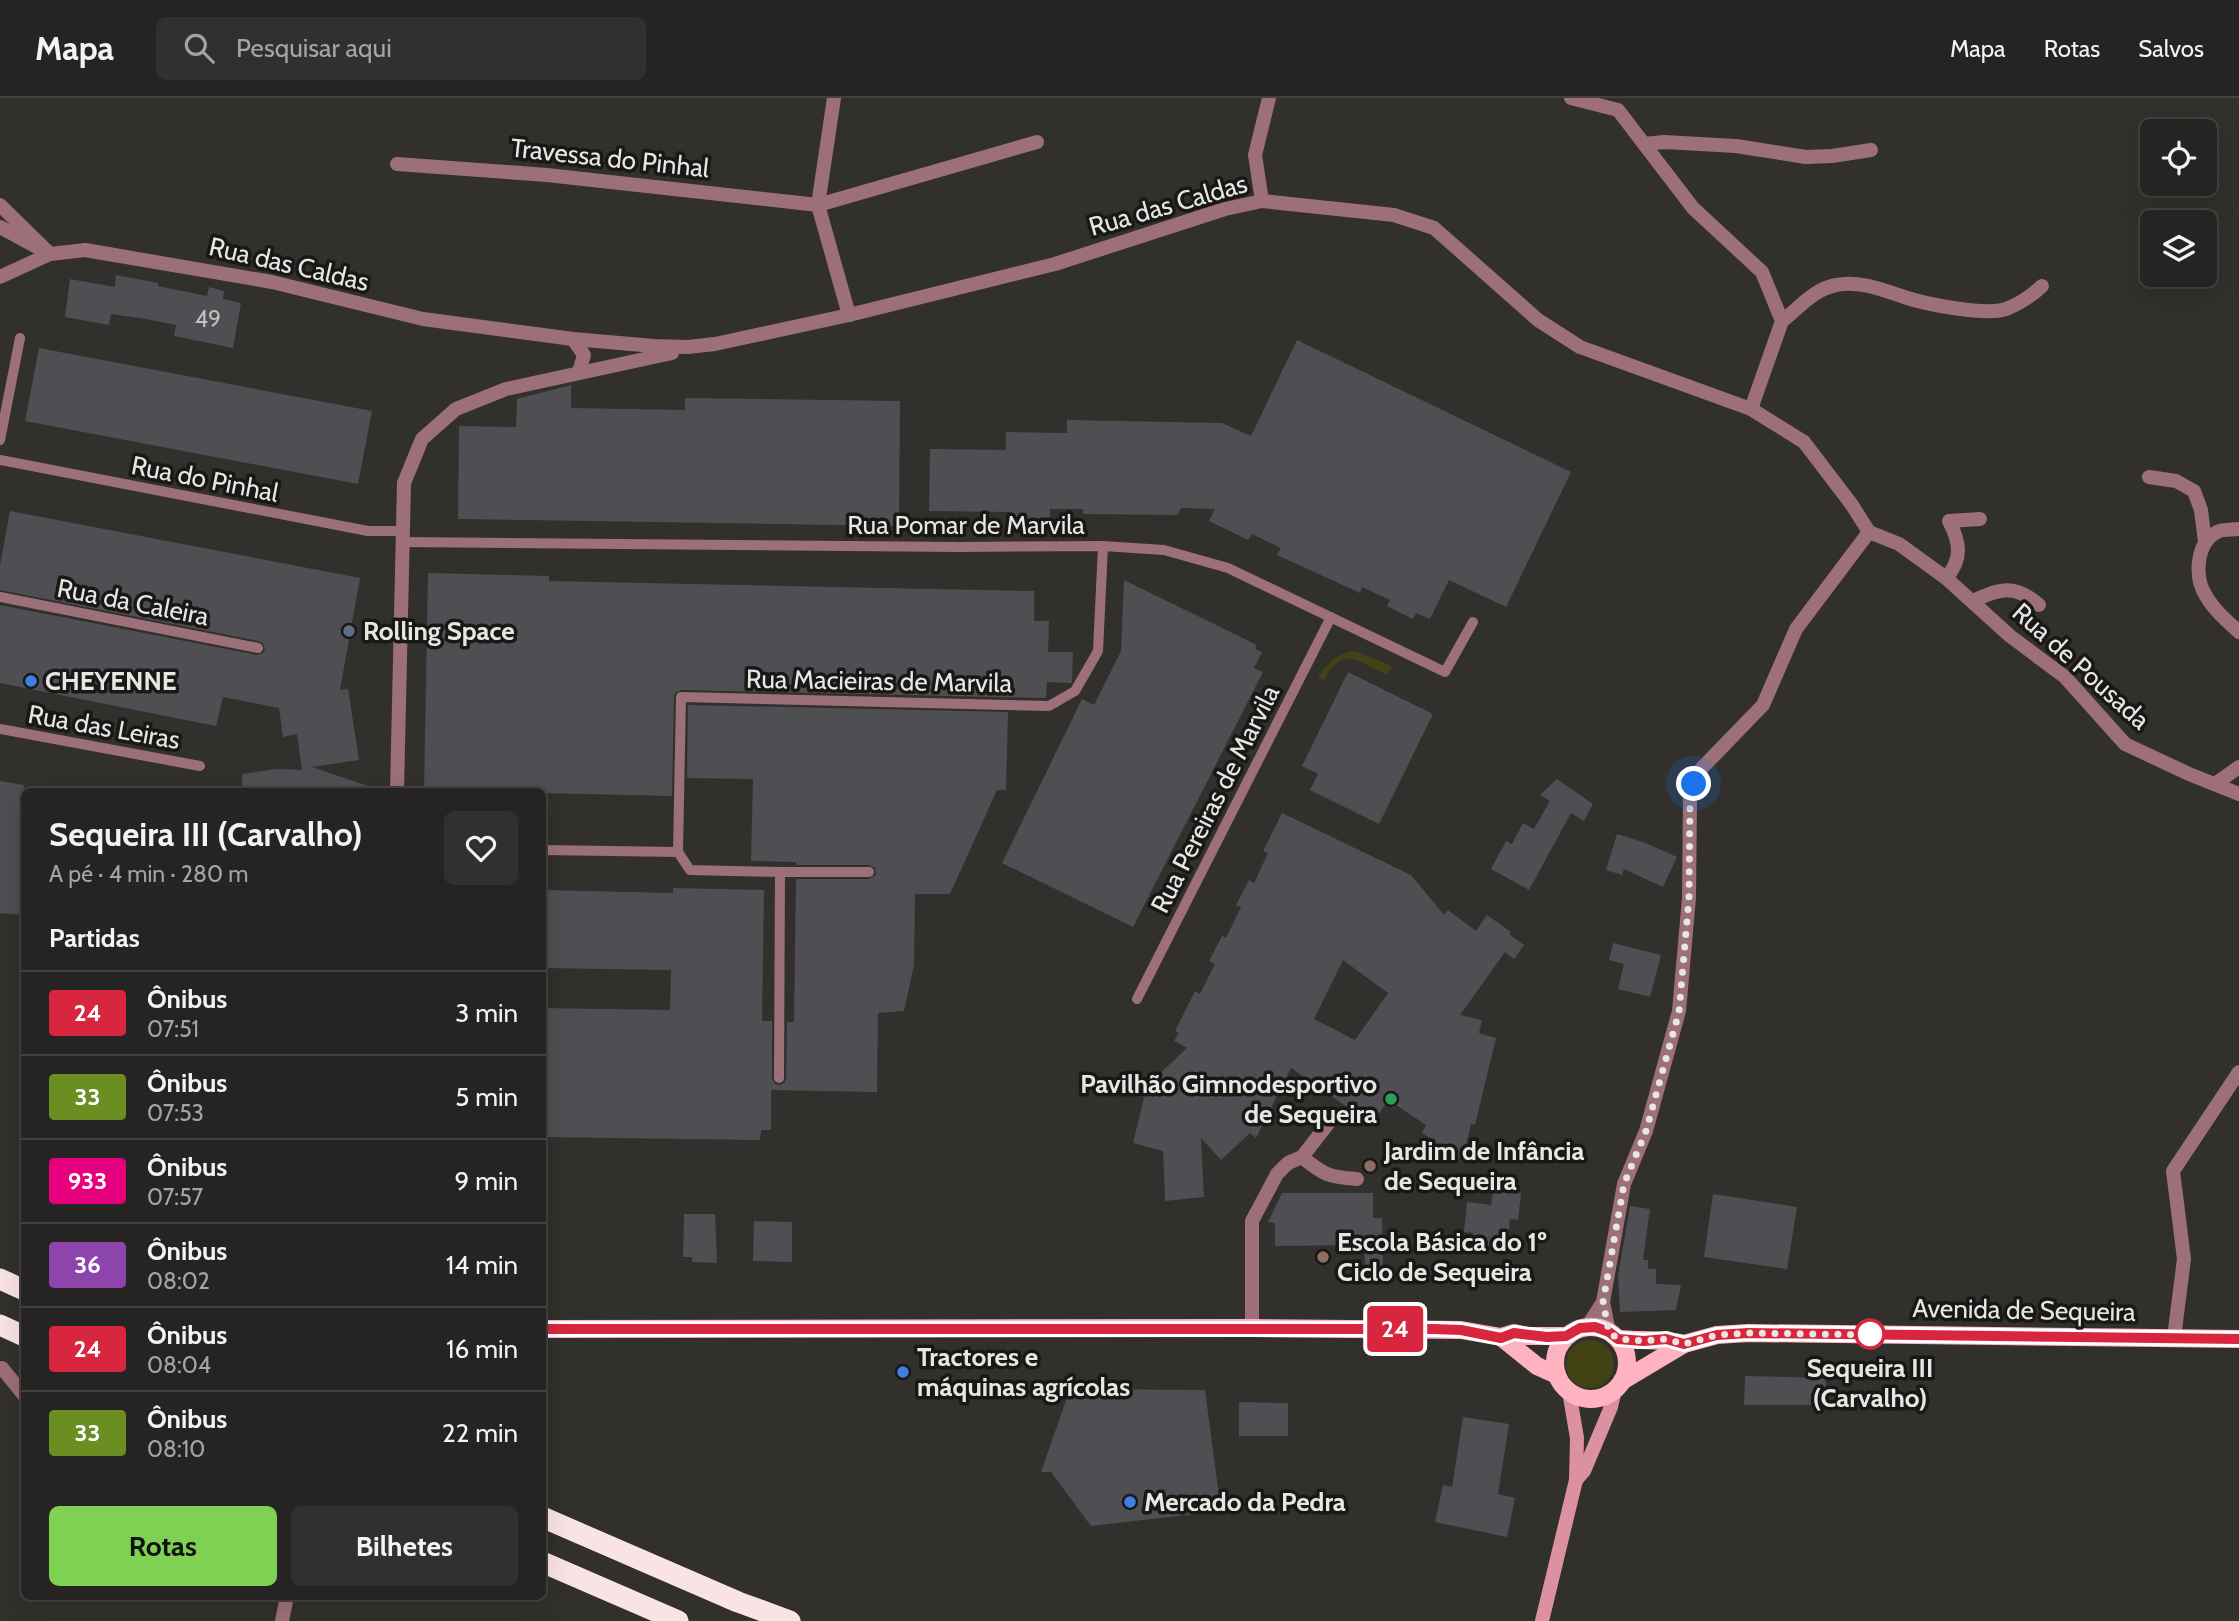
<!DOCTYPE html>
<html lang="pt">
<head>
<meta charset="utf-8">
<style>
	:root { --surface:#252422; --page:#31302f; --text:#f1f3f6; --muted:#a3a4a5; --line:#424140; --accent:#7ed153 }
	body { margin:0; font-family:Cabin,sans-serif; background:var(--page); color:var(--text); height:100vh; display:flex; flex-direction:column; font-size:26px; white-space:nowrap }
	* { box-sizing:border-box; margin:0 }
	p { font-size:23px; color:var(--muted) }
	.icon { flex:none; width:38px; height:38px; fill:none; stroke:currentColor; stroke-width:2; stroke-linecap:round; stroke-linejoin:round }
	.map { position:relative; flex:1; overflow:hidden }
	.details { position:absolute; left:21px; top:690px; width:525px; height:812px; display:flex; flex-direction:column; background:var(--surface); border-radius:10px; box-shadow:0 7px 28px #0002,0 0 0 2px var(--line) }
	.details>* { flex:none }
	.badge { padding:0 14px; border-radius:5px; font-size:24px; line-height:46px }
	.fabs { position:absolute; left:2140px; top:21px; display:grid; gap:14px }
	.fabs a { display:grid; place-items:center; width:77px; height:77px; border-radius:10px; background:var(--surface); box-shadow:0 7px 28px #0002,0 0 0 2px var(--line); font-size:35px }
	.you { position:absolute; width:35px; height:35px; margin:-18px; border:5px solid #fff; border-radius:50%; background:#1a73e8; box-shadow:0 0 0 10px #1a73e833 }
	.map>.badge { position:absolute; translate:-50% -50%; box-shadow:0 0 0 4px #fff }
	h2 { padding:0 28px; font-size:26px; line-height:63px }
	.round { display:grid; place-items:center; flex:none; width:74px; height:74px; border-radius:10px; background:var(--page) }
	.headline { display:flex; align-items:center; justify-content:space-between; height:119px; padding:0 28px }
	h1 { font-size:33px; font-weight:800; line-height:52px }
	.primary-button { display:flex; gap:14px; margin-top:auto; padding:14px 28px }
	.primary-button a { flex:1; height:80px; border-radius:10px; background:var(--accent); color:#111; font-size:28px; font-weight:800; line-height:80px; text-align:center }
	.primary-button a+a { background:var(--page); color:var(--text) }
	ul { padding:0; list-style:none }
	li { display:flex; align-items:center; gap:21px; height:84px; padding:0 28px; border-top:2px solid var(--line) }
	li div { flex:1 }
	li b { display:block; font-size:26px }
	li em { font-style:normal }
	li .badge { min-width:77px; font-weight:700; text-align:center }
	header { display:flex; align-items:center; gap:42px; box-sizing:border-box; height:98px; padding:0 35px; background:var(--surface); border-bottom:2px solid var(--line) }
	header strong { font-size:33px }
	nav { display:flex; gap:38px; margin-inline-start:auto; font-size:24px }
	.search { width:490px; height:63px; background:var(--page); display:flex; align-items:center; gap:18px; box-sizing:border-box; padding:0 24px; border-radius:10px; color:var(--muted); font-size:26px }
	.map>svg:first-child { display:block }
	.green { fill:#424314 }
	.building { fill:#4f4e52; fill-rule:evenodd }
	.lines { fill:none; stroke-linecap:round; stroke-linejoin:round }
	.lane { stroke:#9d6f78; stroke-width:10 }
	.street { stroke:#9d6f78; stroke-width:14 }
	.secondary { stroke:#db91a0; stroke-width:14 }
	.primary { stroke:#ffb3c1; stroke-width:18 }
	.highway { stroke:#fae3e7; stroke-width:21 }
	.line-casing { stroke:#fff; stroke-width:16 }
	.line { stroke:#d7263d; stroke-width:10 }
	.walk { stroke:#e6e6e3; stroke-width:7; stroke-dasharray:0 12.6 }
	.service-dot { fill:#5c6f8a; stroke:#191817; stroke-width:2.5 }
	.shop-dot { fill:#3f7fe0; stroke:#191817; stroke-width:2.5 }
	.leisure-dot { fill:#2e9e5b; stroke:#191817; stroke-width:2.5 }
	.education-dot { fill:#8d6e63; stroke:#191817; stroke-width:2.5 }
	.stop-dot { fill:#fff; stroke:#d7263d; stroke-width:3.5 }
	.labels { text-anchor:middle; dominant-baseline:central; stroke-width:7; stroke-linejoin:round; paint-order:stroke }
	.number-label { font-size:23px; fill:#c0c0bf }
	.street-label { font-size:26px; fill:#e6e6e3; stroke:#191817 }
	.poi-label { font-size:26px; font-weight:bold; fill:#e6e6e3; stroke:#191817; text-anchor:start }
	.stop-label { font-size:26px; font-weight:bold; fill:#e6e6e3; stroke:#191817 }
</style>
</head>
<body>
<header>
<strong>Mapa</strong>
<div class="search"><svg class="icon" aria-label="search" viewBox="0 0 24 24"><circle cx="10" cy="10" r="6"/><path d="M15 15l6 6"/></svg>Pesquisar aqui</div>
<nav><a>Mapa</a><a>Rotas</a><a>Salvos</a></nav>
</header>
<div class="map">
<svg width="2239" height="1523" viewBox="0 0 2239 1523">
	<rect width="100%" height="100%" fill="#31302d"/>
	<g class="green">
		<path d="M1355 553 1392 568 1387 577C1357 563 1343 546 1324 582L1318 580C1327 565 1337 555 1355 553Z"/>
		<circle cx="1590" cy="1266" r="24"/>
	</g>
	<g class="building">
		<polygon points="116,177 158,185 158,188 207,198 209,189 224,193 223,201 241,205 233,250 174,238 176,227 146,221 111,216 109,227 65,219 70,181 115,189"/>
		<polygon points="1297,242 1571,374 1506,509 1449,482 1430,521 1416,515 1413,521 1387,508 1390,502 1362,489 1360,495 1277,457 1281,450 1252,436 1248,442 1209,423 1215,411 1181,410 1177,417 1083,416 1083,411 1050,411 1050,426 1011,425 1012,414 929,413 930,351 1006,352 1006,334 1067,335 1067,322 1222,325 1251,338"/>
		<polygon points="39,250 372,313 358,386 25,323"/>
		<polygon points="571,287 571,310 685,312 685,300 900,303 899,428 458,421 459,328 516,329 517,301"/>
		<polygon points="10,413 360,480 340,592 348,591 359,662 312,669 374,690 373,693 242,693 242,676 277,671 302,672 297,636 283,639 279,610 223,599 216,628 0,585 0,507 257,557 263,555 265,551 263,545 259,543 0,492 0,467"/>
		<polygon points="428,475 549,478 549,483 1034,493 1034,523 1049,523 1048,554 1073,554 1072,583 1071,585 1047,584 1046,600 681,592 675,595 674,599 672,698 542,695 542,693 424,693"/>
		<polygon points="1124,482 1257,547 1255,551 1262,554 1254,570 1263,574 1133,829 1002,765 1082,601 1094,607 1121,553"/>
		<polygon points="1348,574 1433,616 1379,726 1310,692 1318,676 1302,668"/>
		<polygon points="688,607 1008,614 1006,692 997,692 950,796 915,796 914,867 904,913 878,915 877,994 771,992 771,1032 761,1032 760,1042 542,1039 542,910 670,912 671,872 542,870 542,792 673,795 673,790 764,792 762,923 772,923 772,980 775,986 780,987 785,984 786,980 787,924 794,924 796,781 869,781 876,777 875,770 869,767 796,767 796,764 751,763 753,681 687,680"/>
		<polygon points="1557,681 1593,706 1584,723 1571,715 1529,792 1491,771 1506,743 1512,746 1523,725 1534,731 1550,703 1540,697"/>
		<polygon points="0,683 24,687 24,817 0,815"/>
		<path d="M1282 715 1411 777 1444 817 1448 812 1476 833 1487 817 1511 834 1509 836 1524 847 1514 861 1505 854 1460 917 1482 922 1479 935 1496 940 1475 1027 1471 1026 1464 1056 1461 1055 1459 1061 1441 1049 1431 1046 1433 1042 1422 1035 1426 1027 1396 1007 1393 1010 1386 1005 1377 1019 1365 1010 1360 1018 1291 970 1256 1040 1250 1035 1221 1062 1201 1040 1204 1099 1165 1103 1163 1053 1133 1045 1144 1000 1139 995 1187 950 1174 943 1179 935 1175 933 1195 893 1200 896 1215 866 1209 863 1222 838 1226 840 1241 809 1236 807 1249 782 1254 785 1268 755 1263 753ZM1343 862 1388 895 1355 942 1314 921Z"/>
		<polygon points="1617,736 1646,745 1677,759 1663,789 1624,771 1622,777 1606,772"/>
		<polygon points="1613,845 1661,857 1650,899 1618,891 1624,866 1609,862"/>
		<polygon points="1493,1092 1521,1095 1518,1122 1510,1121 1507,1151 1472,1147 1473,1135 1464,1134 1467,1104 1491,1107"/>
		<polygon points="1282,1095 1373,1095 1373,1120 1382,1120 1383,1168 1365,1168 1364,1147 1275,1148 1275,1125 1268,1124"/>
		<polygon points="1713,1096 1797,1109 1787,1171 1704,1159"/>
		<polygon points="1630,1108 1650,1111 1643,1162 1648,1162 1648,1171 1656,1171 1656,1186 1681,1187 1676,1212 1620,1214 1618,1178"/>
		<polygon points="684,1116 715,1116 717,1165 692,1164 692,1159 683,1159"/>
		<polygon points="754,1123 792,1124 792,1164 753,1163"/>
		<polygon points="1745,1278 1826,1280 1826,1307 1744,1307"/>
		<polygon points="1070,1291 1205,1292 1221,1413 1091,1428 1051,1374 1041,1374"/>
		<polygon points="1239,1304 1288,1305 1288,1338 1239,1338"/>
		<polygon points="1463,1319 1509,1326 1498,1396 1515,1400 1507,1439 1435,1424 1443,1387 1452,1389"/>
	</g>
	<g class="lines">
		<g class="lane">
			<polyline points="0,342 20,240"/>
			<polyline points="0,362 368,433 403,433"/>
			<polyline points="403,444 958,449 1103,448 1164,452 1228,470 1445,574 1473,524"/>
			<polyline points="0,499 258,550"/>
			<polyline points="0,631 200,668"/>
			<polyline points="542,752 678,754 690,772 780,774 779,980"/>
			<polyline points="678,754 681,599 1049,608 1075,593 1098,553 1103,448"/>
			<polyline points="780,774 869,774"/>
			<polyline points="1137,901 1331,519"/>
		</g>
		<g class="street">
			<polyline points="834,0 818,107 849,217"/>
			<polyline points="1571,0 1618,12 1693,110 1762,174 1782,223 1751,311"/>
			<polyline points="1644,46 1664,44 1736,48 1806,59 1832,58 1871,52"/>
			<polyline points="397,66 547,77 818,107 1037,44"/>
			<polyline points="1262,103 1255,57 1269,0"/>
			<polyline points="0,107 50,156"/>
			<polyline points="0,129 37,149"/>
			<polyline points="0,179 50,156 85,152 272,184 423,221 573,241 654,248 688,249 715,246 849,217 1055,166 1225,111 1262,103 1394,117 1434,130 1538,222 1580,249 1751,311 1804,344 1852,407 1869,434"/>
			<path d="M1782 223C1799 210 1814 191 1836 187 1858 182 1883 192 1904 199 1925 206 1985 218 2006 211 2020 206 2031 198 2042 188"/>
			<polyline points="573,241 584,257 579,274"/>
			<polyline points="2149,379 2176,383 2194,393 2201,412 2205,444"/>
			<path d="M2239 431C2232 432 2223 431 2217 434 2196 445 2194 479 2206 498 2214 512 2227 523 2239 534"/>
			<polyline points="1869,434 1899,446 1946,480 2010,538 2065,579 2125,646 2189,676 2239,696"/>
			<path d="M1946 480C1963 461 1960 444 1949 423L1980 421"/>
			<path d="M1973 503C2000 490 2015 486 2039 507"/>
			<polyline points="2215,686 2239,669"/>
			<polyline points="397,693 404,385 422,341 456,311 506,291 672,255"/>
			<polyline points="1302,1059 1334,1018"/>
			<polyline points="1587,1229 1603,1204"/>
			<path d="M1252 1230V1123L1277 1076 1288 1065 1302 1059C1324 1077 1328 1079 1357 1081"/>
			<polyline points="1609,1234 1603,1204 1624,1086 1646,1033 1679,913 1689,800 1690,700 1700,672 1763,607 1796,531 1869,434"/>
			<polyline points="2174,1240 2184,1161 2173,1073 2239,974"/>
			<polyline points="2,1270 24,1297"/>
			<polyline points="282,1523 287,1498"/>
		</g>
		<g class="secondary">
			<polyline points="1577,1381 1584,1373 1611,1309 1615,1292"/>
			<polyline points="1542,1523 1576,1382 1577,1340 1569,1293"/>
		</g>
		<g class="primary">
			<circle cx="1591" cy="1265" r="36"/>
			<polyline points="542,1231 1252,1230 1461,1232 1501,1239 1514,1235 1527,1238 1566,1238"/>
			<polyline points="1501,1239 1537,1268 1557,1277"/>
			<path d="M1618 1241C1641 1243 1663 1241 1684 1246"/>
			<polyline points="1622,1283 1684,1246 1717,1237 1748,1235 2239,1241"/>
		</g>
		<g class="highway">
			<polyline points="0,1181 24,1192"/>
			<polyline points="0,1227 24,1238"/>
			<polyline points="542,1419 738,1504 790,1523"/>
			<polyline points="542,1464 678,1523"/>
		</g>
	</g>
	<g class="lines">
		<g class="line-casing">
			<polyline id="line" points="542,1231 1433,1231 1461,1232 1501,1240 1514,1235 1547,1239 1566,1238 1580,1230 1595,1229 1609,1234 1618,1241 1644,1243 1666,1241 1684,1246 1717,1237 1748,1235 2239,1241"/>
		</g>
		<use href="#line" class="line"/>
		<polyline class="walk" points="1694,686 1690,700 1689,800 1679,914 1646,1033 1624,1086 1603,1204 1609,1234 1618,1241 1644,1243 1666,1241 1684,1246 1717,1237 1748,1235 1883,1237 1870,1236"/>
	</g>
	<circle class="service-dot" cx="349" cy="533" r="7"/>
	<g class="shop-dot">
		<circle cx="31" cy="583" r="7"/>
		<circle cx="903" cy="1274" r="7"/>
		<circle cx="1130" cy="1404" r="7"/>
	</g>
	<circle class="leisure-dot" cx="1391" cy="1001" r="7"/>
	<g class="education-dot">
		<circle cx="1370" cy="1068" r="7"/>
		<circle cx="1323" cy="1159" r="7"/>
	</g>
	<circle class="stop-dot" cx="1870" cy="1236" r="14"/>
	<g class="labels">
		<g class="number-label">
			<text x="208" y="221">49</text>
		</g>
		<g class="street-label">
			<text transform="translate(610 60) rotate(6)">Travessa do Pinhal</text>
			<text transform="translate(1168 107) rotate(-16)">Rua das Caldas</text>
			<text transform="translate(289 166) rotate(13)">Rua das Caldas</text>
			<text transform="translate(205 381) rotate(11)">Rua do Pinhal</text>
			<text x="966" y="427">Rua Pomar de Marvila</text>
			<text transform="translate(133 504) rotate(11)">Rua da Caleira</text>
			<text transform="translate(2081 568) rotate(42)">Rua de Pousada</text>
			<text transform="translate(879 583) rotate(1)">Rua Macieiras de Marvila</text>
			<text transform="translate(104 629) rotate(10)">Rua das Leiras</text>
			<text transform="translate(1215 701) rotate(-63)">Rua Pereiras de Marvila</text>
			<text transform="translate(2024 1212) rotate(1)">Avenida de Sequeira</text>
		</g>
		<g class="poi-label">
			<text x="363" y="533">Rolling Space</text>
			<text x="45" y="583">CHEYENNE</text>
			<text x="1377" y="986" text-anchor="end">Pavilhão Gimnodesportivo<tspan x="1377" dy="30">de Sequeira</tspan></text>
			<text x="1384" y="1053">Jardim de Infância<tspan x="1384" dy="30">de Sequeira</tspan></text>
			<text x="1337" y="1144">Escola Básica do 1º<tspan x="1337" dy="30">Ciclo de Sequeira</tspan></text>
			<text x="917" y="1259">Tractores e<tspan x="917" dy="30">máquinas agrícolas</tspan></text>
			<text x="1144" y="1404">Mercado da Pedra</text>
		</g>
		<g class="stop-label">
			<text x="1870" y="1270">Sequeira III<tspan x="1870" dy="30">(Carvalho)</tspan></text>
		</g>
	</g>
</svg>
<div class="fabs">
<a><svg class="icon" aria-label="locate" viewBox="0 0 24 24"><circle cx="12" cy="12" r="6"/><path d="M12 2v4M12 18v4M2 12h4M18 12h4"/></svg></a>
<a><svg class="icon" aria-label="layers" viewBox="0 0 24 24"><path d="M12 4l9 5-9 5-9-5zM3 14l9 5 9-5"/></svg></a>
</div>
<div class="you" style="left:1694px;top:686px"></div>
<b class="badge" style="left:1395px;top:1231px;background:#d7263d;color:#fff">24</b>
<section class="details">
<div class="headline"><div><h1>Sequeira III (Carvalho)</h1><p>A pé · 4 min · 280 m</p></div><a class="round"><svg class="icon" aria-label="heart" viewBox="0 0 24 24"><path d="M12 20l-8-8c-3-5 5-10 8-4 3-6 11-1 8 4z"/></svg></a></div>
<h2>Partidas</h2>
<ul>
<li><span class="badge" style="background:#d7263d;color:#fff">24</span><div><b>Ônibus</b><p>07:51</p></div><em>3 min</em></li>
<li><span class="badge" style="background:#6b8e23;color:#fff">33</span><div><b>Ônibus</b><p>07:53</p></div><em>5 min</em></li>
<li><span class="badge" style="background:#e6007e;color:#fff">933</span><div><b>Ônibus</b><p>07:57</p></div><em>9 min</em></li>
<li><span class="badge" style="background:#8e44ad;color:#fff">36</span><div><b>Ônibus</b><p>08:02</p></div><em>14 min</em></li>
<li><span class="badge" style="background:#d7263d;color:#fff">24</span><div><b>Ônibus</b><p>08:04</p></div><em>16 min</em></li>
<li><span class="badge" style="background:#6b8e23;color:#fff">33</span><div><b>Ônibus</b><p>08:10</p></div><em>22 min</em></li>
</ul>
<div class="primary-button"><a>Rotas</a><a>Bilhetes</a></div>
</section>
</div>
</body>
</html>
